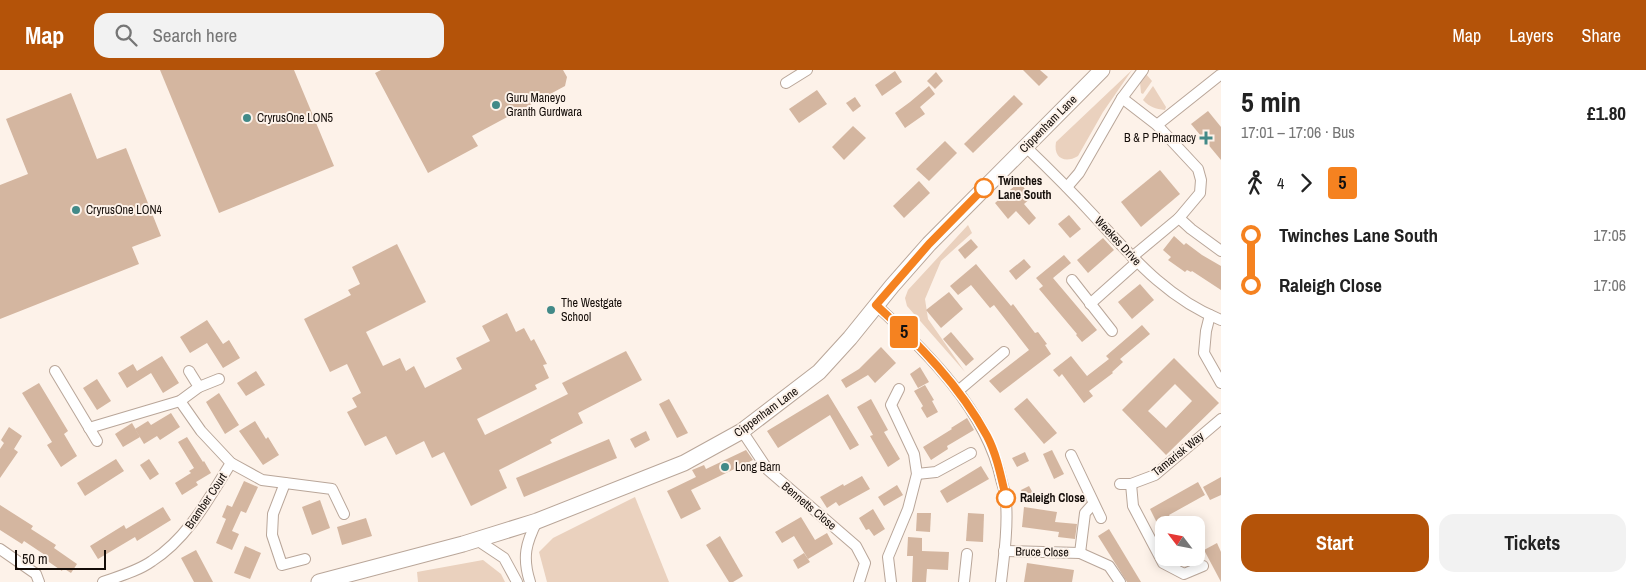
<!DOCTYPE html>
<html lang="en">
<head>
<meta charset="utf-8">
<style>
	:root { --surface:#fff; --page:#f2f2f2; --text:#222; --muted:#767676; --accent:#b45309 }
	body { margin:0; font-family:"Archivo Narrow",sans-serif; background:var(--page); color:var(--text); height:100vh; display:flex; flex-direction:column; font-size:19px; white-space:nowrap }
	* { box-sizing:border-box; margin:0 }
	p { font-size:16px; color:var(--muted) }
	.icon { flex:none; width:28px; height:28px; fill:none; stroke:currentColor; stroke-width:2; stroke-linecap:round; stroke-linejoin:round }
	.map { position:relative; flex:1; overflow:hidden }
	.sheet { display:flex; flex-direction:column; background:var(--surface); width:425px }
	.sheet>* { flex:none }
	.badge { padding:0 10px; border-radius:4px; font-size:18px; line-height:32px }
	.needle { width:32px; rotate:302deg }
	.fabs { position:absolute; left:1155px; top:446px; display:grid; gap:10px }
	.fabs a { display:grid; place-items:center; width:50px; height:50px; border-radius:10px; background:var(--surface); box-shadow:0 2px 12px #0003; font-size:25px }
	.scale { position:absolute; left:15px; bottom:12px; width:91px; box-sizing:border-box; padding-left:5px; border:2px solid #140d09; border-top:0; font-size:14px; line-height:18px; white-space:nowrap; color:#140d09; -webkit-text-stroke:4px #fdf2e9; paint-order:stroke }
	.map>.badge { position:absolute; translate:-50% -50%; box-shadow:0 0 0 2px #fff }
	.legs { display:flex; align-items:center; gap:8px; height:55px; padding:0 20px; font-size:16px }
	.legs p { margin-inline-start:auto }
	.headline { display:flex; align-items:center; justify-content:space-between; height:85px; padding:0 20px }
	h1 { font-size:28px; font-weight:700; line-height:38px }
	.button { display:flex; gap:10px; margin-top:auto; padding:10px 20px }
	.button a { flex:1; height:58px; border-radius:15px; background:var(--accent); color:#fff; font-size:20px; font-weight:700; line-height:58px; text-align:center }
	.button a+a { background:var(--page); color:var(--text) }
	ul { padding:0 20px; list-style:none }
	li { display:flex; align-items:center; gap:18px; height:50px; font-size:19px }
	li i { display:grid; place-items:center; width:8px; height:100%; margin:0 6px; background:currentColor }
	li i::after { content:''; width:12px; height:12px; margin:-6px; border:4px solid; border-radius:50%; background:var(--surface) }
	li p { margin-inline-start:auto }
	li:first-child i { background:linear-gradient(#0000 50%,currentColor 0) }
	li:last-child i { background:linear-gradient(currentColor 50%,#0000 0) }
	header { display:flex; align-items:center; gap:30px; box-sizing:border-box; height:70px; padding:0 25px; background:var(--accent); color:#fff }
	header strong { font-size:24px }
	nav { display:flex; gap:28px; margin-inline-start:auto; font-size:18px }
	.search { width:350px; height:45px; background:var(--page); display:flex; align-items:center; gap:12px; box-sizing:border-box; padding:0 18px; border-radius:15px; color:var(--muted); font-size:19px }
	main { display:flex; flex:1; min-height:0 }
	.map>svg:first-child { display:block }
	.green { fill:#ead1be }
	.building { fill:#d4b6a0; fill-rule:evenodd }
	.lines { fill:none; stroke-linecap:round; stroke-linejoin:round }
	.street-casing { stroke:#b9a699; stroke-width:12 }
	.secondary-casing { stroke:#b9a699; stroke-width:17 }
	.street { stroke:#fff; stroke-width:10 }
	.secondary { stroke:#fff; stroke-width:15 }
	.line-1-casing { stroke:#fff; stroke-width:11 }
	.line-1 { stroke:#f58220; stroke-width:8 }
	.poi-dot { fill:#428a88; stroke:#fdf2e9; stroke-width:2 }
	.stop-1-dot { fill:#fff; stroke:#f58220; stroke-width:2.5 }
	.labels { text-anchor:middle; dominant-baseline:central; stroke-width:4; stroke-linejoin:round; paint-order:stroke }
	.poi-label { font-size:12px; fill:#140d09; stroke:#fdf2e9; text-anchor:start }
	.street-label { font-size:12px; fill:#140d09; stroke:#fdf2e9 }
	.stop-label { font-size:12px; font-weight:bold; fill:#140d09; stroke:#fdf2e9; text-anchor:start }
</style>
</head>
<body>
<header>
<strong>Map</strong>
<div class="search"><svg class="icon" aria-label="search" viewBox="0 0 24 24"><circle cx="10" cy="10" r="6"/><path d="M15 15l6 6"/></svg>Search here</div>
<nav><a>Map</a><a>Layers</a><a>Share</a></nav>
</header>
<main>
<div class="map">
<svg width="1221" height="512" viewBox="0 0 1221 512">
	<rect width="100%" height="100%" fill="#fdf2e9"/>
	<g class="green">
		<path d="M1132 0 1103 42 1078 86C1065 94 1053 88 1056 72Z"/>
		<polygon points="1146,4 1152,11 1143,24 1141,23 1140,12"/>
		<path d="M1153 16 1166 37 1165 40C1155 39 1150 37 1143 30Z"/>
		<polygon points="968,155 972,163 941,191 925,229 928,249 965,302 907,236 905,228 908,220"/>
		<polygon points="635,427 669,512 547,512 539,482 553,468"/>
		<polygon points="483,490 501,504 505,512 418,512 417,502"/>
	</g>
	<g class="building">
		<polygon points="160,0 294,0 334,96 219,143"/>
		<polygon points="381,0 563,0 567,7 565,16 472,66 478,76 428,103 375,3"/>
		<polygon points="1023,0 1040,0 1048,7 1039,16"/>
		<polygon points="895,1 902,12 882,26 875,15"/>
		<polygon points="936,2 943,11 935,19 927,11"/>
		<polygon points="929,16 935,24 920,37 925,44 905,58 895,43 910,32"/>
		<polygon points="817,20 827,34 799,53 789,39"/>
		<polygon points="71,23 97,89 126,78 161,166 132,177 139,194 0,249 0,115 28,104 6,49"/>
		<polygon points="1014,25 1023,34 973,83 964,74"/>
		<polygon points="855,27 861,36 853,42 846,33"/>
		<polygon points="1208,41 1221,57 1221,90 1191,54"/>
		<polygon points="853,56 866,68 844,90 832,77"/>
		<polygon points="945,71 957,83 929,111 916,99"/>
		<polygon points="1160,100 1180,124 1141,157 1121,132"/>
		<polygon points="919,111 930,123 904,148 893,136"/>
		<polygon points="1019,112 1032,127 1024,134 1036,148 1029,155 1016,141 1008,149 995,133"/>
		<polygon points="1069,145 1081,159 1070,168 1058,154"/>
		<polygon points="1174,166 1184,175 1186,173 1202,185 1221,196 1221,220 1192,201 1191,202 1187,200 1185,202 1168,190 1171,187 1163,180"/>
		<polygon points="1103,168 1114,180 1088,203 1077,190"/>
		<polygon points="971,169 978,177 965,189 958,180"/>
		<polygon points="397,174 426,232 366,262 383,296 400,288 406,301 414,296 425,318 462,299 456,288 490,271 482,256 507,243 516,262 524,258 531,271 534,269 547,294 543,295 549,308 535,315 537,319 477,349 485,365 568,324 562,313 626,281 642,310 578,343 583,353 550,370 552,373 499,400 507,418 471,436 444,382 432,388 424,371 396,385 386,366 365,376 347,342 357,337 352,328 361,323 347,294 330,302 304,249 351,225 348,220 360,214 352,197"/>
		<polygon points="1064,185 1071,193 1053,208 1097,260 1082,272 1076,265 1077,264 1039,219 1043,216 1036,208"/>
		<polygon points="1024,189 1031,197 1016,210 1009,201"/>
		<polygon points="976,194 1011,236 1013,234 1035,263 1038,262 1047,274 1045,275 1051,284 1000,323 989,311 1029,280 994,235 990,238 971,215 958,225 950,216"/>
		<polygon points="1140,214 1154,230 1132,249 1118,232"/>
		<polygon points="949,222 963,239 941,258 926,240"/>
		<polygon points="207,250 223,274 229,270 240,288 223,298 207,273 190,283 180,267"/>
		<polygon points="1142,255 1150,264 1120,289 1123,292 1112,302 1113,303 1089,321 1093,326 1084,333 1062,304 1059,307 1053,300 1071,286 1087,306 1109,289 1106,286"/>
		<polygon points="951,262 974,289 966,296 943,269"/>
		<polygon points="881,277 896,293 875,313 868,305 846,318 841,310 859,299"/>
		<polygon points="162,286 179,313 163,323 151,303 127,318 118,303 133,294 137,301"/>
		<path d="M1174 288 1219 333 1166 385 1122 340ZM1175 314 1192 331 1166 358 1148 341Z"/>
		<polygon points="920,297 929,312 918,318 910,304"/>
		<polygon points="256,301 265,315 246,326 237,313"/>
		<polygon points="97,309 111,331 97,340 83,318"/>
		<polygon points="39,313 68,361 64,364 77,386 61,397 47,375 52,372 22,323"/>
		<polygon points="925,315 934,330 932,331 938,342 927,348 921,338 923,336 914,321"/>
		<polygon points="219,323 239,355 225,364 206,332"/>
		<polygon points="828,324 859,375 850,380 830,345 778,378 767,361"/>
		<polygon points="1027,328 1057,363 1044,374 1014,339"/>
		<polygon points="669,329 688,363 677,368 659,334"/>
		<polygon points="871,329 888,360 884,362 900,389 888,397 870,366 873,365 857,337"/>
		<polygon points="171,343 180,357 160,370 157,366 144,374 135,359 148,351 151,355"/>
		<polygon points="967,348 974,360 947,376 948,379 931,390 923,377 952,359 951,358"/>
		<polygon points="255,351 266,369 268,367 279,385 263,395 239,361"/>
		<polygon points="132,353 140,367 123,377 115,364"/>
		<polygon points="9,357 22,366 14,379 18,382 0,408 0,379 4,373 1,370"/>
		<polygon points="646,361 650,370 635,378 630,369"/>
		<polygon points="187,367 203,392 204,391 211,403 196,412 198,415 182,425 175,413 191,403 189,401 194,398 178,372"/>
		<polygon points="609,369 617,388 524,427 516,408"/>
		<polygon points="746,380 753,390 691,420 701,439 681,449 667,421 696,407 692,400 704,395 706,399"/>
		<polygon points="1052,380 1064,404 1054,409 1043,384"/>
		<polygon points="1025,382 1029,391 1017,397 1012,388"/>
		<polygon points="116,389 124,401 85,426 77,413"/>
		<polygon points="149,389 159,404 150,410 140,395"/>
		<polygon points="981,396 989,409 947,433 940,421"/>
		<polygon points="862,406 870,419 839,436 836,432 827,438 820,427 843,414 844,416"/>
		<polygon points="1221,407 1221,425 1210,430 1203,417"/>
		<polygon points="244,411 258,417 246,443 241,441 232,461 239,464 232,480 216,473 226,449 222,447 227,435 232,437"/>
		<polygon points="1198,412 1205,425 1169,445 1175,455 1158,455 1150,439"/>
		<polygon points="897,415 903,425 884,436 878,427"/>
		<polygon points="1029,416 1034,425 1025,429 1021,420"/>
		<polygon points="320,430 330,458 312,465 302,437"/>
		<polygon points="0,435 33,456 31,459 56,475 54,478 77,494 71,503 63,498 62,501 46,490 48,487 24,471 22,474 0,460"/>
		<polygon points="163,437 171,450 137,471 135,467 98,489 90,476 124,455 126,459"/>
		<polygon points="1024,437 1057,442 1055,452 1077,454 1075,469 1058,467 1059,462 1022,457"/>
		<polygon points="873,439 885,459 874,466 869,459 866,460 859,448"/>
		<polygon points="917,443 931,443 930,462 916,461"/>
		<polygon points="968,443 984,444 983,472 966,471"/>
		<polygon points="801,447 815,470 827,463 833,474 808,489 794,466 782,473 775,462"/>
		<polygon points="366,448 372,466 342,475 337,457"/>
		<polygon points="1109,459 1141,512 1127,512 1098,466"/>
		<polygon points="720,466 743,506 733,512 729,512 706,475"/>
		<polygon points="908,467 922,468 922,481 949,482 948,500 927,499 926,512 912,512 913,486 907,486"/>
		<polygon points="1217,473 1221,482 1221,512 1204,480"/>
		<polygon points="245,476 261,483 250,509 234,503"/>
		<polygon points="196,480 213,512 194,512 181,488"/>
		<polygon points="804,483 810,492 798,499 793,490"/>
		<polygon points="1027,493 1074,500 1072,512 1024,512"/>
	</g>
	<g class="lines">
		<g class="street-casing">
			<g id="street">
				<polyline points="786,13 807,0"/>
				<polyline points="1122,28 1157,55 1198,99 1201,110 1200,123 1179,148 1132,187"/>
				<polyline points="1157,55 1220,5"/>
				<path d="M1026 77C1050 100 1073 123 1095 147 1133 188 1168 229 1221 250"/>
				<polyline points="1067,117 1079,103 1122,28 1143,0"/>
				<polyline points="1179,148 1191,159 1221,181"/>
				<polyline points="1072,210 1112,261"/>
				<polyline points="1090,234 1137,192"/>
				<path d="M876 235C927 282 986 340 1001 409 1003 417 1006 424 1006 432 1008 458 1004 486 1001 512"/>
				<polyline points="1210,245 1206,261 1204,283 1221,313"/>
				<polyline points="55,301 97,371"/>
				<polyline points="189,301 199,317"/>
				<polyline points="958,321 1004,282"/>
				<polyline points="180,331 201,361 231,393 262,410 332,419 344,444"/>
				<polyline points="89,358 180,331 199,317 219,309"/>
				<polyline points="742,361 768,400 856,476 865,493 859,512"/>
				<polyline points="1071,385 1101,448"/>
				<polyline points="917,404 936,402 971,383"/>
				<polyline points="285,413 273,444 272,465 282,495 305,489"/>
				<polyline points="1120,414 1131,414 1155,405 1221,349"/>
				<polyline points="1131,414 1133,436 1163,493 1184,504 1203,496"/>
				<polyline points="477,470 504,488 517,512"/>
				<polyline points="0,479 36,504 39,512"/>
				<polyline points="1004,481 1080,483 1109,496 1120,512"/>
				<polyline points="1080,483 1085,443 1093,434"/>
				<path d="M103 512C120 506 138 501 152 491 188 468 209 428 231 393"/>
				<path d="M530 512C522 487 526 473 537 451"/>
				<polyline points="891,512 888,487 908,439 917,404 914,384 891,335 899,319"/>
				<polyline points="964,512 967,484"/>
			</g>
		</g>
		<g class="secondary-casing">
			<polyline id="secondary" points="319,512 463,474 537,451 684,393 742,361 819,302 850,268 892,216 929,174 1102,0"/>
		</g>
		<use href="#street" class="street"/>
		<use href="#secondary" class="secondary"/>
	</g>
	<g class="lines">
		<g class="line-1-casing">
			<path id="line-1" d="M984 118 929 174 876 235C918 273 960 316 987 366 997 385 1001 407 1006 428"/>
		</g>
		<use href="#line-1" class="line-1"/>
	</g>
	<g class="poi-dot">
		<circle cx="496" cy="35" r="5"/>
		<circle cx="247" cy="48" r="5"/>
		<path d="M1203.5 60.5h5v5h5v5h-5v5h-5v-5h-5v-5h5z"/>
		<circle cx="76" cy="140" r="5"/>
		<circle cx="551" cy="240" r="5"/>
		<circle cx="725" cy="397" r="5"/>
	</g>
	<g class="stop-1-dot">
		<circle cx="984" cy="118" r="9"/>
		<circle cx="1006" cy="428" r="9"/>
	</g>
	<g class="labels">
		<g class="poi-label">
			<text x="506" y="28">Guru Maneyo<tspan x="506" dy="14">Granth Gurdwara</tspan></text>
			<text x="257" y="48">CryrusOne LON5</text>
			<text x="1196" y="68" text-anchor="end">B &amp; P Pharmacy</text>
			<text x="86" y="140">CryrusOne LON4</text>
			<text x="561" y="233">The Westgate<tspan x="561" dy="14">School</tspan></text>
			<text x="735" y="397">Long Barn</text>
		</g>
		<g class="street-label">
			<text transform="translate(1048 54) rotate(-45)">Cippenham Lane</text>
			<text transform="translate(1118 171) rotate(47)">Weekes Drive</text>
			<text transform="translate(766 342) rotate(-36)">Cippenham Lane</text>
			<text transform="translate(1178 384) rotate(-39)">Tamarisk Way</text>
			<text transform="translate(206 431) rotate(-56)">Bramber Court</text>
			<text transform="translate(809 436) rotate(40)">Bennetts Close</text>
			<text transform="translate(1042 482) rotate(1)">Bruce Close</text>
		</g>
		<g class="stop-label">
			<text x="998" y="111">Twinches<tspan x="998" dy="14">Lane South</tspan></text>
			<text x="1020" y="428">Raleigh Close</text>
		</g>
	</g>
</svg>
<div class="fabs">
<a><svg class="needle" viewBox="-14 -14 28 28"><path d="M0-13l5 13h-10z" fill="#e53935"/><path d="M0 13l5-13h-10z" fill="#767676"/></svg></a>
</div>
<div class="scale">50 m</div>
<b class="badge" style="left:904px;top:262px;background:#f58220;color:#111">5</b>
</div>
<section class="sheet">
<div class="headline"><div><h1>5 min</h1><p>17:01 – 17:06 · Bus</p></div><b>£1.80</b></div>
<div class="legs"><svg class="icon" aria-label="walk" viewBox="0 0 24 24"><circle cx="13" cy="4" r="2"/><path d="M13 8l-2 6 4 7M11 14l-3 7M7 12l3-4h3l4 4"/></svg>4<svg class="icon" aria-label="forward" viewBox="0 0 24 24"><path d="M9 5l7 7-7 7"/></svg><b class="badge" style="background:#f58220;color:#111">5</b></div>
<ul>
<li><i style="color:#f58220"></i><b>Twinches Lane South</b><p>17:05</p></li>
<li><i style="color:#f58220"></i><b>Raleigh Close</b><p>17:06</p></li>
</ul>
<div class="button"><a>Start</a><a>Tickets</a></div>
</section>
</main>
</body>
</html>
